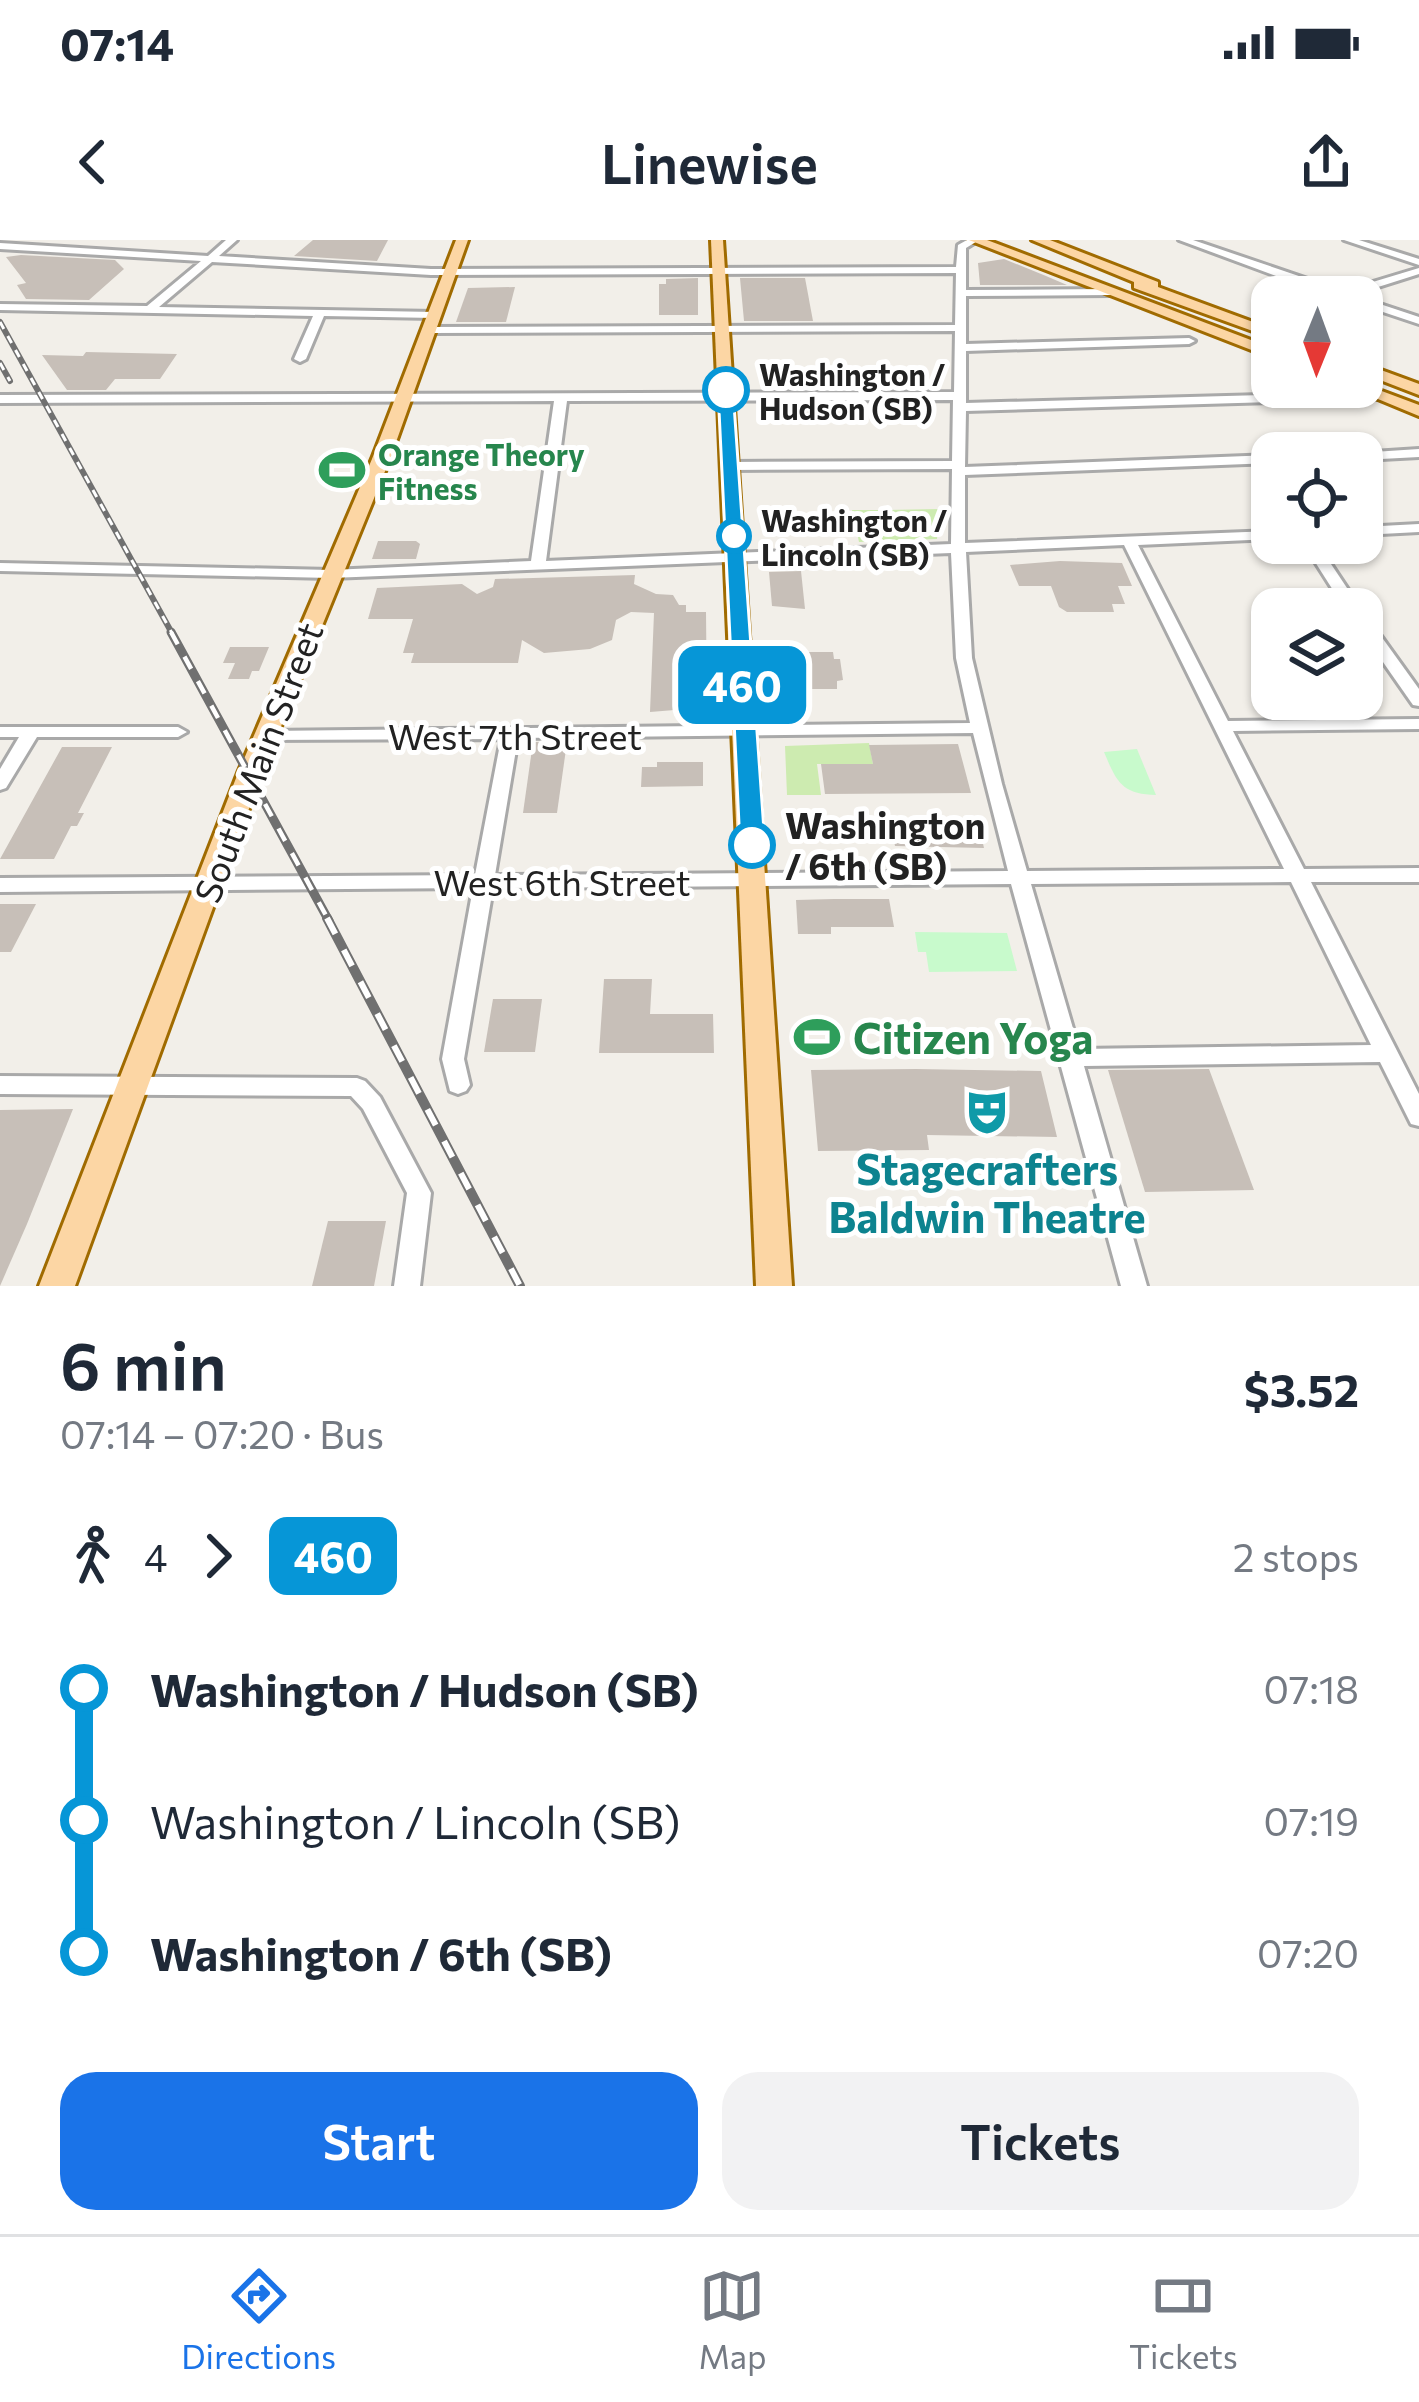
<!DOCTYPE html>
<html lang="en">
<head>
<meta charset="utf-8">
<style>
	:root { --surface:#fff; --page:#f2f2f3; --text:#1f2937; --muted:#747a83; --line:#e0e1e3; --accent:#1a73e8 }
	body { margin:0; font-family:Commissioner,sans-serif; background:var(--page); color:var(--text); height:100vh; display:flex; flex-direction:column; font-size:45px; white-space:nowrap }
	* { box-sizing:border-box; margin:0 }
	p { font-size:39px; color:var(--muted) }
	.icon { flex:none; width:66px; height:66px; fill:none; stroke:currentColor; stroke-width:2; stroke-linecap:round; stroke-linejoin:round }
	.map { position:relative; height:1046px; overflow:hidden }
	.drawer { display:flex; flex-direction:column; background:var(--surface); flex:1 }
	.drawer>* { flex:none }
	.badge { padding:0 24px; border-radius:18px; font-size:42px; line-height:78px }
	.needle { width:78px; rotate:181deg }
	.tools { position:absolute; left:1251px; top:36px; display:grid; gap:24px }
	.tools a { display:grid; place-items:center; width:132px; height:132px; border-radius:24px; background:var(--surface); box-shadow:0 3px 9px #0004; font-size:60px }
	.map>.badge { position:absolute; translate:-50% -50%; box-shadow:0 0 0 6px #fff }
	.legs { display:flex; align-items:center; gap:18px; height:132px; padding:0 60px; font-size:39px }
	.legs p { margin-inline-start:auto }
	.headline { display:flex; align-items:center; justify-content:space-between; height:204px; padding:0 60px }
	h1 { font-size:66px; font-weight:600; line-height:90px }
	.cta { display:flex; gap:24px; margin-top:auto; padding:24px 60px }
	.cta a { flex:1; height:138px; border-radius:36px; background:var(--accent); color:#fff; font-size:48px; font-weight:600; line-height:138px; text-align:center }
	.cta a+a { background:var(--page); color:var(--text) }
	ul { padding:0 60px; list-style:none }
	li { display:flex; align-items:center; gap:42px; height:132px; font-size:45px }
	li i { display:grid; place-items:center; width:18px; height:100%; margin:0 15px; background:currentColor }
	li i::after { content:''; width:30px; height:30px; margin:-15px; border:9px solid; border-radius:50%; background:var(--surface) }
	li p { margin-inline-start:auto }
	li:first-child i { background:linear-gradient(#0000 50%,currentColor 0) }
	li:last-child i { background:linear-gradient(currentColor 50%,#0000 0) }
	.status { display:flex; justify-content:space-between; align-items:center; height:84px; padding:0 60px; background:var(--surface); direction:ltr }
	.status svg { height:33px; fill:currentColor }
	header { display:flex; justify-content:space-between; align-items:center; height:156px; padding:0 60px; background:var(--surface); font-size:54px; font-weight:600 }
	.tab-bar { display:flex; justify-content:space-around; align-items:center; height:168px; border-top:3px solid var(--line); background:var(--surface); font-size:33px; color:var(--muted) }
	.tab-bar a { display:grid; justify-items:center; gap:6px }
	.tab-bar .current { color:var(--accent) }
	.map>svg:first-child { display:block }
	.grass { fill:#cdebb0 }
	.park { fill:#c8facc }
	.building { fill:#c7bfb8 }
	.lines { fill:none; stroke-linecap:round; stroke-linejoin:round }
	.minor-casing { stroke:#a9a9a9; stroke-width:6 }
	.major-casing { stroke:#a06b00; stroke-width:6 }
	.minor { fill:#fff; fill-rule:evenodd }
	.major { fill:#fcd6a4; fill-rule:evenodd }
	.rail-far2-casing { stroke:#707070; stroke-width:6 }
	.rail-far1-casing { stroke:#707070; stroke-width:9 }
	.rail-casing { stroke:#707070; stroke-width:10 }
	.rail-far2 { stroke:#fff; stroke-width:3; stroke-dasharray:8; stroke-linecap:butt }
	.rail-far1 { stroke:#fff; stroke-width:4.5; stroke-dasharray:14; stroke-linecap:butt }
	.rail { stroke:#fff; stroke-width:6; stroke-dasharray:18; stroke-linecap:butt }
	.line-1 { fill:#0696d7; stroke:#fff; stroke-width:3 }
	.stop-1-dot { fill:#fff; stroke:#0696d7; stroke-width:6 }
	.labels { text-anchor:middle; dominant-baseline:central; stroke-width:10; stroke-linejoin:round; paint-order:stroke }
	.far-stop-label { font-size:30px; font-weight:bold; fill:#222; stroke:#fff; text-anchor:start }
	.far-leisure-label { font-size:30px; font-weight:bold; fill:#27864d; stroke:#fff; text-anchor:start }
	.street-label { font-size:36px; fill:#222; stroke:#fff }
	.stop-label { font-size:36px; font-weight:bold; fill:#222; stroke:#fff; text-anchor:start }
	.near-leisure-label { font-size:42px; font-weight:bold; fill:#27864d; stroke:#fff; text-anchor:start }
	.near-culture-label { font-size:42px; font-weight:bold; fill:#0d838f; stroke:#fff }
</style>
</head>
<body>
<div class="status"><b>07:14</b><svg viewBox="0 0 49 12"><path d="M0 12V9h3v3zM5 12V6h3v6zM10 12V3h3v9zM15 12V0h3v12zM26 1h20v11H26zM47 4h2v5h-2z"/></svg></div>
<header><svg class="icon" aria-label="back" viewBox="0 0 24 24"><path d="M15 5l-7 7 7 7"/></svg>Linewise<svg class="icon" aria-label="share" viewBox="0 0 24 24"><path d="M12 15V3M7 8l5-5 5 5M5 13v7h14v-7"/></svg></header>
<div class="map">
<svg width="1419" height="1046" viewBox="0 0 1419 1046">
	<rect width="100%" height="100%" fill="#f2efe9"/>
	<g class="grass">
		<polygon points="939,269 937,299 859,302 852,270 883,270 891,295 886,270"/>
		<polygon points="869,503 873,524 817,524 821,555 787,555 785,506"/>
	</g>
	<g class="park">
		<path d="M1137 509 1156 555C1122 554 1117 543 1104 512Z"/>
		<polygon points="915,692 1007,693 1017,731 929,732 926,712 918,712"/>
	</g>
	<g class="building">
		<polygon points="313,0 388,0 377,21 294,16"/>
		<polygon points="21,15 115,20 124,29 89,60 26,59 17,45 26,43 6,17"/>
		<polygon points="1004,19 1046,36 1067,45 980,45 978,23"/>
		<polygon points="698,38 698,75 659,75 659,44 666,44 666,39"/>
		<polygon points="740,38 805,38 813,81 744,81"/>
		<polygon points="515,47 506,82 456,82 468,48"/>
		<polygon points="86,112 177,114 160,139 115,139 106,150 67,150 42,115 83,116"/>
		<polygon points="378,301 416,301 420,304 416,319 372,319"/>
		<polygon points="1060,321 1122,323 1132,346 1118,346 1125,364 1112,364 1114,372 1067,372 1059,367 1051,346 1019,346 1010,325"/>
		<polygon points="801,331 805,369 772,366 769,332"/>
		<polygon points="635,335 634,344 656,354 673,355 679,365 686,365 686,372 706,372 707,475 687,475 687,469 650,472 654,373 631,372 616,380 612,400 590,409 544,413 522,400 518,423 411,423 414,413 403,413 413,379 368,379 377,348 462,344 477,354 493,347 495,339"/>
		<polygon points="230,407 269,407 259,431 252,431 249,439 228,439 235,423 223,423"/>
		<polygon points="775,412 833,412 834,419 840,419 843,440 837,441 837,449 777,449"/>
		<polygon points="533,502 567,502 557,573 523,573"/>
		<polygon points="958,504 971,553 825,554 821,524 873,524 869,505"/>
		<polygon points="62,507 112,507 78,573 84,573 77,586 71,586 54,619 0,619"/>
		<polygon points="657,522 703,522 703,546 641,547 642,527 657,527"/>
		<polygon points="977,577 984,608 895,606 892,590 945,589 946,578"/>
		<polygon points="834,659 889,659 894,687 831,687 831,694 798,694 796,660"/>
		<polygon points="0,664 36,664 11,712 0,712"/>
		<polygon points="604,739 652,739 650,774 713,774 714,813 599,813"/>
		<polygon points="493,759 542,759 535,812 484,812"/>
		<polygon points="916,829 1041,831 1057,897 927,895 929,910 818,911 811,830"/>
		<polygon points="1209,829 1254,950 1145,952 1108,830"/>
		<polygon points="73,869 27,984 0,1046 0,870"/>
		<polygon points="328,981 386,981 374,1046 312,1046"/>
	</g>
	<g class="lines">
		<g class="minor-casing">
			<g id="minor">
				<path d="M226 0H237L219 16 431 29 956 27 958 5 967 0H979L966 8V50L1111 49 1116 52 1111 55 966 56V104L1189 98 1195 101 1189 104 966 111V163L1380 152V158L1376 159 966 171 965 227 1272 215V223L965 235V303L1272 291V299L1138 305 1228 481 1419 479V489L1233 491 1304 629 1419 628V642H1311L1419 854V886L1411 884 1380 822 1084 826 1147 1046H1121L1011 644 493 648 464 819 470 845 466 851 458 854 450 851 442 819 473 648 0 652V638L475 635 501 499 260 500 257 496 260 492 266 491 970 483 956 418 951 313 331 338 0 331V323L331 330 531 321 554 161 0 163V155L954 152 955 91 430 93 424 90 430 87 955 85 956 33 431 35 212 22 159 67 435 72 440 75 435 78 324 76 306 119 300 122 294 119 313 76 0 70V64L147 66 201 21 0 9V3L208 16ZM953 160 952 221 731 222 724 226 731 230 952 229 951 304 546 321 567 161ZM1124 305 1284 629 1027 631 1002 544 972 418 966 312ZM973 493 1008 631 495 635 518 498ZM1291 642 1371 805 1079 809 1031 644Z"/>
				<polygon points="1179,0 1193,0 1343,51 1419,28 1419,34 1353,55 1355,57 1333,57"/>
				<polygon points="1344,0 1359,0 1419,19 1419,25"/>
				<polygon points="1362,58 1419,77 1419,84 1362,65"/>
				<polygon points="1419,209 1419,217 1362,220 1362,213 1358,213"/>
				<polygon points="1419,284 1419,292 1362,295 1362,287"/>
				<polygon points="1303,303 1317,303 1361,369 1345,369"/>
				<polygon points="1362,376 1368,378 1419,449 1419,466 1413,465 1362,392"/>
				<polygon points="0,487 178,487 187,492 178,497 37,497 6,548 0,550 0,529 19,497 0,497"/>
				<polygon points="0,836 357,838 365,841 380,857 431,953 420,1046 394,1046 407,953 363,869 351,856 0,854"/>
			</g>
		</g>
		<g class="major-casing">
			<g id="major">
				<polygon points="456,0 468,0 390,219 262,533 75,1046 39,1046 238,533 372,219"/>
				<polygon points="711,0 723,0 792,1046 756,1046"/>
				<polygon points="969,0 987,0 1272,108 1272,118"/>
				<polygon points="1032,0 1050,0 1158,42 1158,47 1272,89 1272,98 1134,48 1134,42"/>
				<polygon points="1362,123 1419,144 1419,155 1362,133"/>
				<polygon points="1363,144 1419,165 1419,176 1349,147 1362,147"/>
			</g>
		</g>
		<use href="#minor" class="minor"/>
		<use href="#major" class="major"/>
		<g class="rail-far2-casing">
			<g id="rail-far2">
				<polyline points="0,82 173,395"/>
				<polyline points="0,123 10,141"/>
			</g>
		</g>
		<g class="rail-far1-casing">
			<polyline id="rail-far1" points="171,392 329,681"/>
		</g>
		<g class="rail-casing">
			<polyline id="rail" points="327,678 520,1046"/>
		</g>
		<use href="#rail-far2" class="rail-far2"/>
		<use href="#rail-far1" class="rail-far1"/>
		<use href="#rail" class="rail"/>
	</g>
	<polygon class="line-1" points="726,145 733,150 765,605 752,613 740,605 718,150"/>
	<defs>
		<g id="stadium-bare" transform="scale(3.6)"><path d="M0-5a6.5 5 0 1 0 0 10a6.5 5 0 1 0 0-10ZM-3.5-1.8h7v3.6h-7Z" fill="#2e9e5b" stroke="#fff" stroke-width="2.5" paint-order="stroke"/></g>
		<g id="theatre-bare" transform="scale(3.6)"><path d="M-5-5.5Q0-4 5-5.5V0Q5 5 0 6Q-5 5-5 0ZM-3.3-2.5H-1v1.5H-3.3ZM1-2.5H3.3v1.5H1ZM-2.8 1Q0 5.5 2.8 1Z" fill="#0f9aa8" stroke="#fff" stroke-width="2.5" paint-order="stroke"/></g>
	</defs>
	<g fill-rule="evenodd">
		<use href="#stadium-bare" x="342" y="230"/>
		<use href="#stadium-bare" x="817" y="797"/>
		<use href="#theatre-bare" x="987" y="872"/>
	</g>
	<g class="stop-1-dot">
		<circle cx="726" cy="150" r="21"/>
		<circle cx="734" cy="296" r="15"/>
		<circle cx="752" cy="605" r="21"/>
	</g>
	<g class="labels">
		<g class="far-stop-label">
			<text x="759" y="133">Washington /<tspan x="759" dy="34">Hudson (SB)</tspan></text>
			<text x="761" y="279">Washington /<tspan x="761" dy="34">Lincoln (SB)</tspan></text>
		</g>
		<g class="far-leisure-label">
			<text x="378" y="213">Orange Theory<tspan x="378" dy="34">Fitness</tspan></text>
		</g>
		<g class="street-label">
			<text x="515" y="495">West 7th Street</text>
			<text transform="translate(257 522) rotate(-69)">South Main Street</text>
			<text x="562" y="641">West 6th Street</text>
		</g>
		<g class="stop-label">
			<text x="785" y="584">Washington<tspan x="785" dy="41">/ 6th (SB)</tspan></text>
		</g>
		<g class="near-leisure-label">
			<text x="853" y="797">Citizen Yoga</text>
		</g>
		<g class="near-culture-label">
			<text x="987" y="928">Stagecrafters<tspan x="987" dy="48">Baldwin Theatre</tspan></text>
		</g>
	</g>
</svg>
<div class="tools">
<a><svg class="needle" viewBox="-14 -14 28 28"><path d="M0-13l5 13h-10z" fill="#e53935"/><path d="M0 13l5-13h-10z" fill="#747a83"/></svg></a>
<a><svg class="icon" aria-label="locate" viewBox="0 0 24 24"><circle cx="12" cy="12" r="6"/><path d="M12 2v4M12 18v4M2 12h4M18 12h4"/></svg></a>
<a><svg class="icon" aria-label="layers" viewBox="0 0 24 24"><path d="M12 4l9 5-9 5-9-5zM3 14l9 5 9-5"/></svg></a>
</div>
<b class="badge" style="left:742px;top:445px;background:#0696d7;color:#fff">460</b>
</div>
<section class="drawer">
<div class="headline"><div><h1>6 min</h1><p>07:14 – 07:20 · Bus</p></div><b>$3.52</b></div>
<div class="legs"><svg class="icon" aria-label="walk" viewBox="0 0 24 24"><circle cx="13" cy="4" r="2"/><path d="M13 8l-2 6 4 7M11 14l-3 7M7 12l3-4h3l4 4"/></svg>4<svg class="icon" aria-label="forward" viewBox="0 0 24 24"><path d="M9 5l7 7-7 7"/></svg><b class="badge" style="background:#0696d7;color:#fff">460</b><p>2 stops</p></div>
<ul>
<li><i style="color:#0696d7"></i><b>Washington / Hudson (SB)</b><p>07:18</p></li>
<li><i style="color:#0696d7"></i><span>Washington / Lincoln (SB)</span><p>07:19</p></li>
<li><i style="color:#0696d7"></i><b>Washington / 6th (SB)</b><p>07:20</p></li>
</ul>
<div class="cta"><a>Start</a><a>Tickets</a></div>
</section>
<nav class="tab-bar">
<a class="current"><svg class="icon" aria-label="directions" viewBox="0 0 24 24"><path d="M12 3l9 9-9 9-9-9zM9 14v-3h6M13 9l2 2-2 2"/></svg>Directions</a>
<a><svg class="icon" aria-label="map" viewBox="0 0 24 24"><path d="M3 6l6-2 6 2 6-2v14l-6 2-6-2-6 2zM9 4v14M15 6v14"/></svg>Map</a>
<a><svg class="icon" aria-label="tickets" viewBox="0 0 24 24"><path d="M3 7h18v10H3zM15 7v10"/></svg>Tickets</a>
</nav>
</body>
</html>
